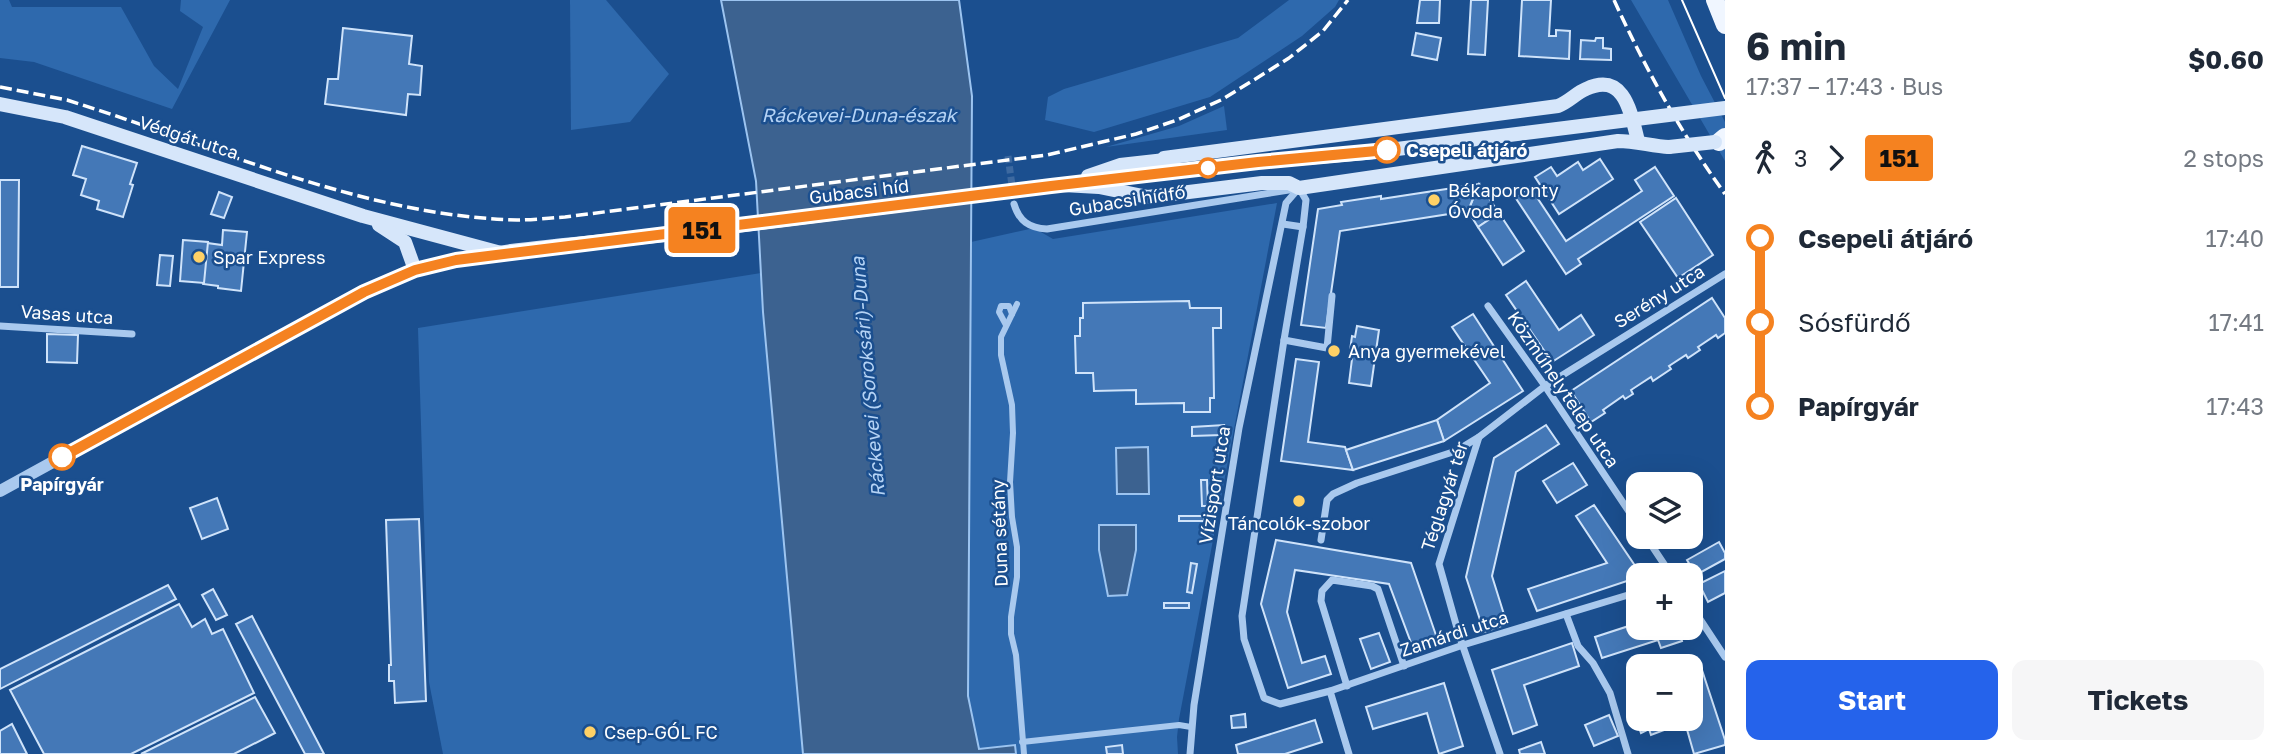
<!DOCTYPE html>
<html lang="en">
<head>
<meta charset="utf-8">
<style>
	:root { --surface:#fff; --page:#f6f6f7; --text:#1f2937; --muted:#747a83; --accent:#2563eb }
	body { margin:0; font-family:"Golos Text",sans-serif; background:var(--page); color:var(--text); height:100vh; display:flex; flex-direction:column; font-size:26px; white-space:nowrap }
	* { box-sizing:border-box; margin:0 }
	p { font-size:23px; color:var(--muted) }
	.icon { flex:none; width:38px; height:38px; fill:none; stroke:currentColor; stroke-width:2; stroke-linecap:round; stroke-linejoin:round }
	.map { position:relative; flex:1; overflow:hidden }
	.details { display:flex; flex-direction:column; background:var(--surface); width:560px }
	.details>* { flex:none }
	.badge { padding:0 14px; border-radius:5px; font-size:24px; line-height:46px }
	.fabs { position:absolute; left:1626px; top:472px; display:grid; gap:14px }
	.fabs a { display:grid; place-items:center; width:77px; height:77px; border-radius:14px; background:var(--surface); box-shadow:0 7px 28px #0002; font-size:35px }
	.map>.badge { position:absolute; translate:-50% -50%; box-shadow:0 0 0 4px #fff }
	.legs { display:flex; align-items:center; gap:10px; height:77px; padding:0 21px; font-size:23px }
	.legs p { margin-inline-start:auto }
	.headline { display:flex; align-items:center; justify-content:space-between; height:119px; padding:0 21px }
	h1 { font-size:38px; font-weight:700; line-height:52px }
	.cta { display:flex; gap:14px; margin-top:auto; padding:14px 21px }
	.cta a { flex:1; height:80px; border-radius:14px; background:var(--accent); color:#fff; font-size:28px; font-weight:700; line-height:80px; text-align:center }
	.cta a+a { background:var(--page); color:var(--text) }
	ul { padding:0 21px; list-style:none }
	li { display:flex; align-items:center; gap:24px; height:84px; font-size:26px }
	li i { display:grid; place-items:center; width:10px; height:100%; margin:0 9px; background:currentColor }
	li i::after { content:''; width:18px; height:18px; margin:-9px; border:5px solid; border-radius:50%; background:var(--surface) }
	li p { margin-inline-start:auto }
	li:first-child i { background:linear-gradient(#0000 50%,currentColor 0) }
	li:last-child i { background:linear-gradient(currentColor 50%,#0000 0) }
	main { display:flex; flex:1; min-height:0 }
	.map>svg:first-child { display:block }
	.green { fill:#2e69ad }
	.water { fill:#3c6290; stroke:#9cc4f0; stroke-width:2 }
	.building { fill:#4478b7; stroke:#cfe3fa; stroke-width:2 }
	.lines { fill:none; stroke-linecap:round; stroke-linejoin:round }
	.minor-tunnel { stroke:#3d69a0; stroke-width:7; stroke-dasharray:7 3.5; stroke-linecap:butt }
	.pedestrian { stroke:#a9c9ee; stroke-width:6 }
	.minor { stroke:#a9c9ee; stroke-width:7 }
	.tertiary { stroke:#a9c9ee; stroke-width:12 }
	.secondary { stroke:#d6e6fa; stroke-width:14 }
	.primary { stroke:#f0f6ff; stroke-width:18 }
	.tram { stroke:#fff; stroke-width:2 }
	.rail { stroke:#fff; stroke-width:3.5; stroke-dasharray:12 5; stroke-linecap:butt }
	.secondary-bridge { stroke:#d6e6fa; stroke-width:14 }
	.line-1-casing { stroke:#fff; stroke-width:16 }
	.line-1 { stroke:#f58220; stroke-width:10 }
	.stop-1-dot { fill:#fff; stroke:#f58220; stroke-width:3.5 }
	.poi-dot { fill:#ffd166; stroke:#1b4f8f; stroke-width:2.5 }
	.labels { text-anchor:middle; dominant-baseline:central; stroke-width:5; stroke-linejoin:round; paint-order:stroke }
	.street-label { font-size:18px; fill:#fff; stroke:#1b4f8f }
	.stop-label { font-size:18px; font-weight:bold; fill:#fff; stroke:#1b4f8f; text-anchor:start }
	.poi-label { font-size:18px; fill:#fff; stroke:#1b4f8f; text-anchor:start }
	.water-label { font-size:19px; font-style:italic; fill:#b5d3f5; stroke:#1b4f8f }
</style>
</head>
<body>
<main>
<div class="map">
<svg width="1725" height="754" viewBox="0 0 1725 754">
	<rect width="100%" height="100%" fill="#1b4f8f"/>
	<g class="green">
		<polygon points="0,0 9,0 12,7 121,7 154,66 178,89 203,27 180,11 181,0 230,0 172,109 34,62 0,58"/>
		<polygon points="570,0 606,0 669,74 630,122 571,130"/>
		<polygon points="1289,0 1339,0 1335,7 1302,36 1210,97 1094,132 1045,120 1048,97 1064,89 1238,38"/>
		<polygon points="1631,0 1668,0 1701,76 1725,122 1725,161"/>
		<polygon points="1224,106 1227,130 1106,147 1179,126"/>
		<polygon points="1277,203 1179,719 1177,737 1178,754 1016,754 1015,745 979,749 968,696 971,242 1034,228 1053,239"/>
		<polygon points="761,273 803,754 443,754 429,682 418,328"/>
	</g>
	<g class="water">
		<polygon points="721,0 959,0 972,96 968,696 979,749 1015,745 1016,754 803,754 763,312 756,181"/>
		<polygon points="1148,447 1149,494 1117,494 1116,448"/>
		<polygon points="1099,525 1136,525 1136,550 1127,595 1108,596 1099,550"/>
	</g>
	<g class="building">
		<polygon points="1420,0 1440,0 1439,23 1417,23"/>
		<polygon points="1471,0 1488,0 1485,55 1468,54"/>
		<polygon points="1522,0 1551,0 1549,36 1556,36 1556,30 1570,31 1569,59 1519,56"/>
		<polygon points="343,28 412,36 409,64 422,66 420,95 408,94 406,115 325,104 328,79 338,79"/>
		<polygon points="1416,33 1441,38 1437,60 1412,55"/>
		<polygon points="1596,38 1603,38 1603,48 1611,49 1611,60 1580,59 1581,40 1595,41"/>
		<polygon points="82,146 137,163 130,184 133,185 123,217 97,209 99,201 81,195 86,179 73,175"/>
		<polygon points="1600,159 1613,179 1559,214 1535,177 1551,167 1557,176 1578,162 1583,170"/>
		<polygon points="1655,167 1674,196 1578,259 1581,264 1566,274 1515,197 1530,187 1566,241 1642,191 1635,180"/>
		<polygon points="0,180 19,180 18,287 0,287"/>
		<polygon points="1479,184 1499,213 1478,227 1468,211"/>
		<polygon points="1479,184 1468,211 1340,231 1326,328 1301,325 1318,209 1342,205 1341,202 1381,196 1381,199"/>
		<polygon points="219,192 232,197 224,218 211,214"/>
		<polygon points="1676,198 1713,255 1678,278 1640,222"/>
		<polygon points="1499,213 1524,251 1503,265 1478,227"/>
		<polygon points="223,230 247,232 241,291 218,288 218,286 203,284 207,243 222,245"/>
		<polygon points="183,240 208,242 204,283 180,281"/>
		<polygon points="160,255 173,256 170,286 157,285"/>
		<polygon points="1526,281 1559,330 1581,315 1594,335 1552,362 1506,295"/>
		<polygon points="1712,298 1725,318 1725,333 1718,338 1716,335 1698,347 1700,350 1688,358 1686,355 1669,366 1671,369 1653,381 1651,377 1631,390 1633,394 1625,399 1623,396 1603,410 1605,413 1591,422 1571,391"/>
		<polygon points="1189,301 1190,308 1221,308 1221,328 1213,328 1214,398 1210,398 1210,412 1184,412 1184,403 1136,404 1136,390 1094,391 1093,373 1076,373 1075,336 1080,336 1080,318 1083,318 1083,303"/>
		<polygon points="1473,314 1523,391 1444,441 1437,420 1490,383 1452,327"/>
		<polygon points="1357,326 1379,330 1371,386 1349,383 1352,359 1349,358 1352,336 1355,337"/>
		<polygon points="47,334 78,335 77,363 47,362"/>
		<polygon points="1296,359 1319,362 1308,442 1345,447 1353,470 1281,461"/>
		<polygon points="1437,420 1444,441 1353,470 1346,450"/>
		<polygon points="1224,425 1222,435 1192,436 1192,427"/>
		<polygon points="1546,425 1559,444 1516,472 1492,576 1507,624 1484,632 1466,577 1494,458"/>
		<polygon points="1573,463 1587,485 1557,503 1543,481"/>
		<polygon points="1201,480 1207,480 1208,506 1202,506"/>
		<polygon points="217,498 228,529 202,539 190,508"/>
		<polygon points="1594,505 1642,576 1537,611 1528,589 1607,563 1576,516"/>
		<rect x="1179" y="516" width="25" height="5"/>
		<polygon points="419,519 426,701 395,703 394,681 389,681 389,665 391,665 386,520"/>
		<polygon points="1276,540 1411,563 1438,641 1413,648 1389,584 1295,570 1287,612 1302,663 1325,656 1331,674 1288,688 1261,604"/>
		<polygon points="1719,542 1725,553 1725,559 1696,575 1687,560"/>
		<polygon points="1191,563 1197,564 1192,593 1187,592"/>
		<polygon points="1725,571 1725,593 1708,602 1699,584"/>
		<polygon points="168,585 176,599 0,689 0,669"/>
		<polygon points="213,589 227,615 216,620 202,595"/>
		<rect x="1164" y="603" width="25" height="5"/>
		<polygon points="179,604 192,627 205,619 212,634 223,629 254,693 131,754 44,754 10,690"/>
		<polygon points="252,616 324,754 305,754 236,624"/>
		<polygon points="1638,623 1638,628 1678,628 1682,641 1661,648 1658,640 1602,658 1595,637"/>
		<polygon points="1379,633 1390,662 1371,669 1360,639"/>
		<polygon points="1572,643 1579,666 1524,685 1537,725 1513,734 1492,670"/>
		<polygon points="1701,667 1725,740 1725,745 1694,754 1684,719 1690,719 1690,670"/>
		<polygon points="1444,683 1463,746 1439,754 1427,713 1373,729 1366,707"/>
		<polygon points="255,697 275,733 234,754 141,754"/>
		<polygon points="1245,714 1246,727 1232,728 1231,716"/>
		<polygon points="1609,715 1618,736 1594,746 1585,725"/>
		<polygon points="1638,715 1638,719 1664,719 1664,730 1651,735 1649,729 1641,733 1635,716"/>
		<polygon points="1315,720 1322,742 1285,754 1238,754 1236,745"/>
		<polygon points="12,724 27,754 0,754 0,731"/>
		<polygon points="1541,742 1545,754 1520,754 1519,750"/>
		<polygon points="1122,745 1123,754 1107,754 1106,747"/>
	</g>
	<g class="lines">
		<polyline class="minor-tunnel" points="1008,156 1013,193"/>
		<g class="pedestrian">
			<polyline points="1017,304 1001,337 1001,355 1012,405 1013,433 1010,482 1012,517 1017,547 1017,577 1011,617 1011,634 1016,655 1024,754"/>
			<polyline points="1006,325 999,312 1001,306 1009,306 1012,314"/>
			<polyline points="1022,742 1179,725 1191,727"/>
		</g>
		<g class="minor">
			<polyline points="1299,188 1306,200 1303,227 1284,340 1242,616 1244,639 1264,698 1280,704 1330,691 1463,645 1638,592"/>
			<path d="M1014 204C1019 221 1029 228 1047 229L1295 189"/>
			<polyline points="1283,224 1303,227"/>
			<polyline points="1488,306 1545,386 1638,525"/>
			<polyline points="0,326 132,334"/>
			<polyline points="1284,340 1327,348 1332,296"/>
			<polyline points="1479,437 1439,564 1459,635 1500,754"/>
			<polyline points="1646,537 1672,576"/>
			<polyline points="1321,540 1327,500 1333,494 1357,483 1456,451 1479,437 1545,386 1725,274"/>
			<polyline points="1690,604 1725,657"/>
			<polyline points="1566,614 1578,646 1593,663 1610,693 1628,754"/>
			<polyline points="1347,686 1321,601 1322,591 1332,580 1372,586 1378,589 1404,666"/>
			<polyline points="1330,691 1349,754"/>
			<polyline points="1190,754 1194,705 1239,428 1286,203 1299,188"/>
		</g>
		<polyline class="tertiary" points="0,491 337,306 415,270"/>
		<g class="secondary">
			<polyline points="0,104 65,117 363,216 501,253"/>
			<path d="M1164 158 1558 106C1570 101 1576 93 1586 89 1625 71 1631 114 1638 141"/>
			<polyline points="1088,176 1120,165 1174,159"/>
			<polyline points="1096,181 1258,162"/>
			<path d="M1063 185 1099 187 1148 197 1262 183H1289L1299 188 1618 141C1635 141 1652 146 1669 147"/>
			<path d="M379 225 405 242 415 270C498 247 586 244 672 234"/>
		</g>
		<g class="primary">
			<polyline points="1715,0 1725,25"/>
			<polyline points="1719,142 1725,137"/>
		</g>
		<polyline class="tram" points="1682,0 1725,98"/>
		<g class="rail">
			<path d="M1614 0C1645 68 1681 133 1725 194"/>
			<path d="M0 87 67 100 95 109C233 154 370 216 517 220 532 220 549 218 565 217L1047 155 1136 134 1177 120 1221 100 1257 78 1289 58 1323 31 1348 0"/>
		</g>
		<g class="secondary-bridge">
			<polyline points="1669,147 1715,142"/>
			<polyline points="1258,162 1365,153 1725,108"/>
			<polyline points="672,234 1051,186"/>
		</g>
	</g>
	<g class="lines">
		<g class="line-1-casing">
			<polyline id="line-1" points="62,457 364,292 415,270 456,260 1051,186 1258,162 1387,150"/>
		</g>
		<use href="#line-1" class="line-1"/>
	</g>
	<g class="stop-1-dot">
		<circle cx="1387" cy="150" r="12"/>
		<circle cx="1208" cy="168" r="9"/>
		<circle cx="62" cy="457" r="12"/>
	</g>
	<g class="poi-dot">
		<circle cx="1434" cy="200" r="7"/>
		<circle cx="199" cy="257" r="7"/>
		<circle cx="1334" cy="351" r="7"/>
		<circle cx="1299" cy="501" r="7"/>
		<circle cx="590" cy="732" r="7"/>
	</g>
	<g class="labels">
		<g class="street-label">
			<text transform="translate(189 137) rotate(18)">Védgát utca</text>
			<text transform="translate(859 191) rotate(-7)">Gubacsi híd</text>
			<text transform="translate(1127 200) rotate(-9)">Gubacsi hídfő</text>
			<text transform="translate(1659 296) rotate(-32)">Serény utca</text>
			<text transform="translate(67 314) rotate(4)">Vasas utca</text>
			<text transform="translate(1564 389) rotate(56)">Közműhelytelep utca</text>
			<text transform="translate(1214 485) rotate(-81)">Vízisport utca</text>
			<text transform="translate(1444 496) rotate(-72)">Téglagyár tér</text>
			<text transform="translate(999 533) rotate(-92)">Duna sétány</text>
			<text transform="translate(1454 633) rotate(-18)">Zamárdi utca</text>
		</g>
		<g class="stop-label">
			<text x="1406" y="150">Csepeli átjáró</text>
			<text x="62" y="484" text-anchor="middle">Papírgyár</text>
		</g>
		<g class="poi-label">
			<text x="1448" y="190">Békaporonty<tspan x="1448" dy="21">Óvoda</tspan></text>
			<text x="213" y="257">Spar Express</text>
			<text x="1348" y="351">Anya gyermekével</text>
			<text x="1299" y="523" text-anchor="middle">Táncolók-szobor</text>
			<text x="604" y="732">Csep-GÓL FC</text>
		</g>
		<g class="water-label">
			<text x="859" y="114">Ráckevei-Duna-észak</text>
			<text transform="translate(867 377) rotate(-95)">Ráckevei (Soroksári)-Duna</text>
		</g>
	</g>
</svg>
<div class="fabs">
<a><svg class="icon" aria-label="layers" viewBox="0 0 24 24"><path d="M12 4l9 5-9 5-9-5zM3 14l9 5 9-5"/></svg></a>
<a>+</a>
<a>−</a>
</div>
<b class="badge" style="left:702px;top:230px;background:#f58220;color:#111">151</b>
</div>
<section class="details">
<div class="headline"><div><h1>6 min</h1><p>17:37 – 17:43 · Bus</p></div><b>$0.60</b></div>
<div class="legs"><svg class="icon" aria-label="walk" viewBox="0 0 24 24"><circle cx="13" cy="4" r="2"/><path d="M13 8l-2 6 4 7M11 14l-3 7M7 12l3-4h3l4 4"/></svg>3<svg class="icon" aria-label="forward" viewBox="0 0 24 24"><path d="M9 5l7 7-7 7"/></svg><b class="badge" style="background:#f58220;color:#111">151</b><p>2 stops</p></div>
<ul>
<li><i style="color:#f58220"></i><b>Csepeli átjáró</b><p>17:40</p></li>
<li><i style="color:#f58220"></i><span>Sósfürdő</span><p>17:41</p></li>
<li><i style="color:#f58220"></i><b>Papírgyár</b><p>17:43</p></li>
</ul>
<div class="cta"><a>Start</a><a>Tickets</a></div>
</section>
</main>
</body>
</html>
